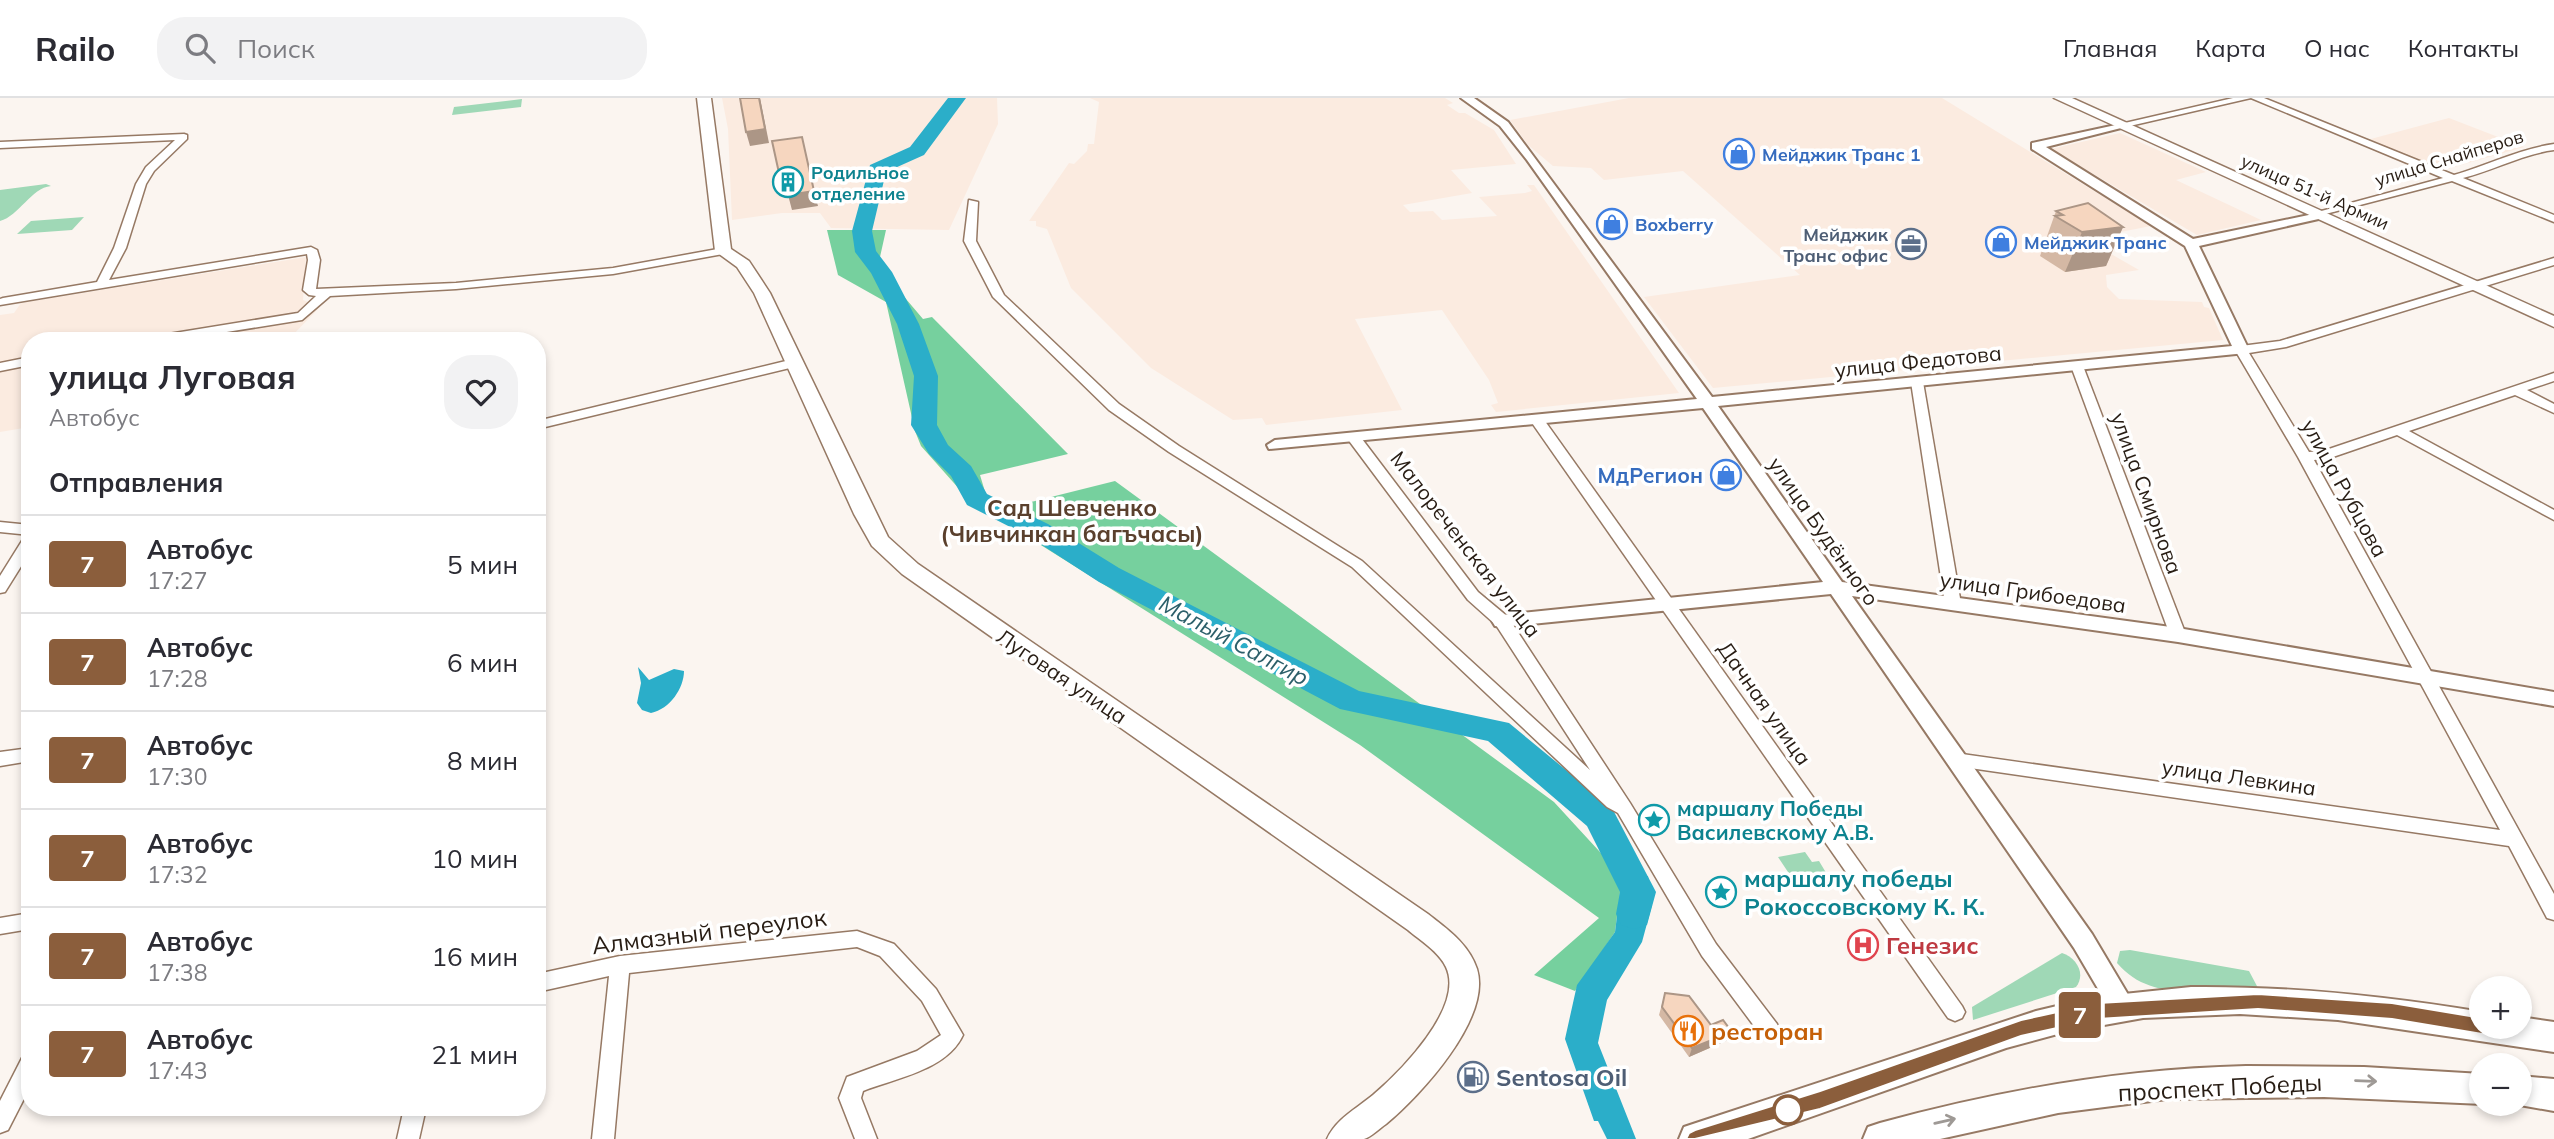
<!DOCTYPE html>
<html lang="ru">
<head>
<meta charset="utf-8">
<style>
	:root { --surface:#fff; --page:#f2f2f3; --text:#2b2b33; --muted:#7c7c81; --line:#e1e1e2 }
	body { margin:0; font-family:Mulish,sans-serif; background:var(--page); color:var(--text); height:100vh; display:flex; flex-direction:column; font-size:26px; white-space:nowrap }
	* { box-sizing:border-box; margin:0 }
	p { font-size:23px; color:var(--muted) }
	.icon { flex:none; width:38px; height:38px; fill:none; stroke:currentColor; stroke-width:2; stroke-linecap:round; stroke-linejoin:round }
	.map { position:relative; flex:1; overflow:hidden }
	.sheet { position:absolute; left:21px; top:234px; width:525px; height:784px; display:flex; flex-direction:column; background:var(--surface); border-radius:28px; box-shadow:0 4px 10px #0003 }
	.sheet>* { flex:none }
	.badge { padding:0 14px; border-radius:5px; font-size:24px; line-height:46px }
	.controls { position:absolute; left:2469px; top:878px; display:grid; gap:14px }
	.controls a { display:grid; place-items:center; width:63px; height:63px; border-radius:50%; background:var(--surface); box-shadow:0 4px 10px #0003; font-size:35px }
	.map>.badge { position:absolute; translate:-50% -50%; box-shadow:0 0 0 4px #fff }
	h2 { padding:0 28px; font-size:26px; line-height:63px }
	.round { display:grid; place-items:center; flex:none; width:74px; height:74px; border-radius:28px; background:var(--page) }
	.summary { display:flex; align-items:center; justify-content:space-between; height:119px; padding:0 28px }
	h1 { font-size:33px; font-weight:700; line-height:52px }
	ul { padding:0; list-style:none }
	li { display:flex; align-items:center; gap:21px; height:98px; padding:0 28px; border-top:2px solid var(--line) }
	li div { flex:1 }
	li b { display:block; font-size:26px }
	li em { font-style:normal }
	li .badge { min-width:77px; font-weight:700; text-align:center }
	header { display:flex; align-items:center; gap:42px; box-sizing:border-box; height:98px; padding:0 35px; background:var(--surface); border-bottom:2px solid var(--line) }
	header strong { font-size:33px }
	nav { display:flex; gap:38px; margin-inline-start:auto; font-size:24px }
	.search { width:490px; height:63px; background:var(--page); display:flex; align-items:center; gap:18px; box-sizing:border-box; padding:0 24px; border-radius:28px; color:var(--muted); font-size:26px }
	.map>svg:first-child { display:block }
	.built { fill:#fbebe0 }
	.green { fill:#9fd8b6 }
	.forest { fill:#76d09e }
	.water { fill:#2baec9 }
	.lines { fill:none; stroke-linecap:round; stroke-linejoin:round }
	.river { fill:#2baec9; fill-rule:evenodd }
	.minor-casing { stroke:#967964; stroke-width:3 }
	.tertiary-casing { stroke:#967964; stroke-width:4 }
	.secondary-casing { stroke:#967964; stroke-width:3 }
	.primary-casing { stroke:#967964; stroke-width:4 }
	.minor { fill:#fff; fill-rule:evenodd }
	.tertiary { fill:#fff; fill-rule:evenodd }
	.secondary { fill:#fff; fill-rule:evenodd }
	.primary { fill:#fff; fill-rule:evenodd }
	.wall { fill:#d4b8a4 }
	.shaded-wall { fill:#ac9686 }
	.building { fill:#f6d6bf; stroke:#ac9686; stroke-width:2 }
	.oneway { stroke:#9e9995 }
	.line { fill:#8b5e3c; stroke:#fff; stroke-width:2 }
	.stop-dot { fill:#fff; stroke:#8b5e3c; stroke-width:3.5 }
	.labels { text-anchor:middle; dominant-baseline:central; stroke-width:7; stroke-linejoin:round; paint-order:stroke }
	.far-shop-label { font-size:18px; font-weight:bold; fill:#366cbe; stroke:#fff; text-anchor:start }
	.far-street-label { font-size:18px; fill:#281d14; stroke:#fff }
	.far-culture-label { font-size:18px; font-weight:bold; fill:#0d838f; stroke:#fff; text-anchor:start }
	.far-service-label { font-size:18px; font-weight:bold; fill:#4e5e75; stroke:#fff; text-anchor:end }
	.street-label { font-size:21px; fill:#281d14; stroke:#fff }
	.shop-label { font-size:21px; font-weight:bold; fill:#366cbe; stroke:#fff; text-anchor:end }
	.culture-label { font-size:21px; font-weight:bold; fill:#0d838f; stroke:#fff; text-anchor:start }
	.neighbourhood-label { font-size:23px; font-weight:bold; fill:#5a402d; stroke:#fff }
	.water-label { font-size:23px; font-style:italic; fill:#2c5f6a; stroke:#fff }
	.near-culture-label { font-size:24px; font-weight:bold; fill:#0d838f; stroke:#fff; text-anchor:start }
	.near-street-label { font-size:24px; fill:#281d14; stroke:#fff }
	.near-health-label { font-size:24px; font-weight:bold; fill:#be3a42; stroke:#fff; text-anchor:start }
	.near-food-label { font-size:24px; font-weight:bold; fill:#c56008; stroke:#fff; text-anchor:start }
	.near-service-label { font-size:24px; font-weight:bold; fill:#4e5e75; stroke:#fff; text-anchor:start }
</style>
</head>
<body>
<header>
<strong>Railo</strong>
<div class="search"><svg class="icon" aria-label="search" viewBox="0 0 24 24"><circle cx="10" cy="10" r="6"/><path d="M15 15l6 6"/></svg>Поиск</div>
<nav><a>Главная</a><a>Карта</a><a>О нас</a><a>Контакты</a></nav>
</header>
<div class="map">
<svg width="2554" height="1041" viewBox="0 0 2554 1041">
	<rect width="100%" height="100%" fill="#fbf5f0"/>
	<g class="built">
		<polygon points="722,0 997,0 998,26 949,132 831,130 820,115 782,115 732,122 728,31"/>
		<polygon points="1090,0 1445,0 1453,5 1447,7 1459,15 1465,15 1494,32 1516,66 1451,72 1472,95 1403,107 1410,114 1433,113 1442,122 1497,118 1479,99 1525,95 1532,93 1527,87 1534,87 1679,295 1496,314 1491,307 1498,305 1489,282 1442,212 1355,221 1402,312 1266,327 1262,320 1233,322 1151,270 1071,190 1047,131 1036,128 1036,123 1029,123 1069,65 1074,66 1087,53 1088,46 1094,46 1099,4"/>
		<polygon points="1629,0 1942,0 2151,128 2085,141 2139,172 2106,177 2107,189 2119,201 2202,204 2204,209 2209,210 2223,242 1713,290 1644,199 1800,177 1683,73 1604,82 1591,70 1553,68 1528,47 1510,22"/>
		<polygon points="2449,20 2524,49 2444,72 2367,42"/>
		<polygon points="2120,35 2206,74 2176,82 2261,122 2197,137 2051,51"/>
		<polygon points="306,159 303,202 320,209 287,243 30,243 30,329 0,334 0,217 14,215 21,205"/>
	</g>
	<g class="green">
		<polygon points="522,1 521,9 452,17 454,9"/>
		<path d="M46 86 51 88C31 90 19 118 0 123V92Z"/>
		<polygon points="84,119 72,132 17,136 31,123"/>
		<polygon points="1805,754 1812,764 1819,763 1831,783 1798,789 1778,759"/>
		<path d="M2130 852 2249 873 2258 890C2208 888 2154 908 2117 865L2120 853Z"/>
		<path d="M2062 855C2077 860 2086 876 2076 889L1973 922 1972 909Z"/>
	</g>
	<polygon class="forest" points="827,132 886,132 878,168 923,221 932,219 1068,356 980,377 986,397 1007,410 1115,383 1554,704 1622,778 1615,834 1575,893 1534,877 1599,820 1360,647 969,402 921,348 915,333 886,204 838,177"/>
	<g class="water">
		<path d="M638 569 649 582 674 571 684 573C684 590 670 611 651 615L642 612 637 605 641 585Z"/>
		<polygon points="1622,778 1648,778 1652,807 1642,844 1607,902 1598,945 1636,1041 1607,1041 1598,1023 1594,1023 1565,941 1577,887 1615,834"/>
	</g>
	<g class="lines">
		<polygon class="river" points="948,0 966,0 924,57 886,74 872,133 876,153 892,174 919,226 938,278 937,327 948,347 971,368 987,396 1048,426 1119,470 1359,593 1509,625 1612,710 1656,794 1647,827 1634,831 1621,827 1616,816 1620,794 1587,728 1488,643 1340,611 1099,484 1028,438 967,407 951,378 929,356 911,327 914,278 897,226 871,175 855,154 852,133 870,67 910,49"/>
		<g class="minor-casing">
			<g id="minor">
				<polygon points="2233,0 2251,0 2121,30 2116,27"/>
				<path d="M2251 0H2264L2454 77C2488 67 2519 51 2554 46V52C2523 56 2494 72 2463 80L2554 117V124L2452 83 2314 119V115L2443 80Z"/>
				<polygon points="184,36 187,37 187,41 154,73 146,86 126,150 109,182 311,149 317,152 320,162 316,191 456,185 613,170 723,150 729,153 723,156 613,176 456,191 330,198 302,222 171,243 144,243 150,239 298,215 316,198 309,197 303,192 308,162 307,156 0,207 0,201 3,200 97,184 114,150 136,86 146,69 175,42 0,50 0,44"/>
				<polygon points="969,102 978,104 976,143 1004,197 1119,306 1179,348 1362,463 1590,672 1496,527 1468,502 1347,340 1354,336 1359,337 1478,494 1508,519 1630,705 1716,846 1777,926 1780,933 1777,940 1770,942 1763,940 1702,858 1618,715 1607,709 1352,469 1169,354 1109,312 993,199 964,143"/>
				<polygon points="2554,160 2554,167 2286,249 2249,255 2309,354 2323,353 2554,275 2554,283 2527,292 2554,306 2554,315 2515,297 2409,333 2554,412 2554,422 2397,337 2330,360 2314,362 2554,796 2554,822 2547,820 2509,748 1949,667 1946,662 1949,657 1955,655 2500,732 2298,359 2235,252 2241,248 2280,243"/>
				<polygon points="30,259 30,267 0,273 0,265"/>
				<polygon points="794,261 800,265 798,268 537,331 537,323"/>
				<polygon points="2077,264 2083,268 2186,537 2184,541 2172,541 2170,537 2071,268"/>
				<polygon points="1917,280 1923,284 1961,506 1953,511 1945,506 1911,284"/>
				<polygon points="1537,318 1542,319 1962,908 1965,914 1962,920 1955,923 1948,920 1530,322"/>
				<polygon points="0,424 30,427 30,454 5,494 0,495 0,478 25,438 30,437 0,434"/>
				<polygon points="30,650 30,663 0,668 0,654"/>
				<polygon points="30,815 30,831 0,836 0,820"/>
				<path d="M857 833 894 846 936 891 963 937C947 972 896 980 863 993L861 1000 877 1041H855L839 1000 847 979 917 953 941 937 922 903 880 858 857 849 629 875 614 1041H592L609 878 537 894V876L620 858Z"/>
				<polygon points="30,957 30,989 8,1032 0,1035 0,1003 22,960"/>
				<polygon points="404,1010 426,1010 419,1041 397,1041"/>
			</g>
		</g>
		<g class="tertiary-casing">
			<polygon id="tertiary" points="1461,0 1474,0 1508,24 1712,299 2232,248 2185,148 2032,51 2032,45 2125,25 2125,29 2046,49 2193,141 2323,114 2323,120 2199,148 2249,252 2246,255 1718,308 1842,484 2178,530 2554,594 2554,608 2178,544 1852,498 2092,836 2136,910 2132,918 2123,921 2114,918 2074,850 1831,496 1502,529 1495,528 1492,523 1502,517 1823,484 1703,310 1269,351 1267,347 1275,342 1697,301 1527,62 1500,28"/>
		</g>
		<g class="secondary-casing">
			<g id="secondary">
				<path d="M697 0H711L731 151 749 163 770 195 888 439 918 466 1428 816C1447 831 1469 846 1477 871 1492 920 1421 997 1386 1026 1380 1030 1371 1039 1364 1041 1353 1041 1339 1041 1327 1041 1336 1021 1356 1011 1373 997 1400 974 1465 909 1446 869 1439 854 1421 843 1408 832L902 476 872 448 854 416 754 195 737 169 715 153Z"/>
				<polygon points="2054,0 2072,0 2554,218 2554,229"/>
			</g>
		</g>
		<g class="primary-casing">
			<g id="primary">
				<path d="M2191 889C2289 888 2385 898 2482 914V929H2520V919L2554 924V954L2338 922 2240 916 2143 920 2065 934 2006 950 1748 1041H1679L1684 1029 1696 1025 2036 913 2095 899Z"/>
				<path d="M2246 968 2364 969 2482 976 2483 1006 2324 999 2167 1001 2058 1015 1940 1041H1863L1868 1029 1880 1025C2001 992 2120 971 2246 968Z"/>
				<polygon points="2520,978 2554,981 2554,1013 2514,1006 2520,1006"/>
			</g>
		</g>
		<use href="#minor" class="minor"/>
		<use href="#tertiary" class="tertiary"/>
		<use href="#secondary" class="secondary"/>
		<use href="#primary" class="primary"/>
	</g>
	<g class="wall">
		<polygon points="2056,113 2123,129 2106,168 2065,174 2040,158"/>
		<polygon points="1665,895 1711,927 1732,934 1728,942 1689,959 1659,917"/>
	</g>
	<g class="shaded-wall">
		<polygon points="760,0 769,45 750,48 746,34"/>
		<polygon points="784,74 787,88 783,89 779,75"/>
		<polygon points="814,93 818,108 792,112 788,97"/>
		<polygon points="2123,129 2106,168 2065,174 2082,134"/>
		<polygon points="1732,934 1728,942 1689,959 1692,950"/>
	</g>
	<g class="building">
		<polygon points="740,0 759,0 765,31 746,34"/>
		<polygon points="802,39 814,93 788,97 784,74 779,75 772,43"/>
		<polygon points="2088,105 2123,129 2082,134 2055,118 2063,117 2056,113"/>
		<polygon points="1665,895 1689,898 1711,927 1723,922 1732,934 1692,950 1662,909"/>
	</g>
	<defs><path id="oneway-shaft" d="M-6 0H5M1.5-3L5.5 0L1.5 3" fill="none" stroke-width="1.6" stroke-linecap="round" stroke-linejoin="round" transform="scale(1.75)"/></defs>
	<g class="oneway">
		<use href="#oneway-shaft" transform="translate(2366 983) rotate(2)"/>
		<use href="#oneway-shaft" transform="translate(1945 1023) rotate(-13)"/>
	</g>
	<polygon class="line" points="2258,896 2392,905 2482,920 2488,922 2491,928 2488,934 2482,936 2392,921 2258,911 2098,921 2021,938 1820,1011 1695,1041 1686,1041 1689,1035 1695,1032 1820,993 2021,922 2098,905"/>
	<defs>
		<g id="shop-ring" transform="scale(1.575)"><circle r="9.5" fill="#fff" stroke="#3f7fe0" stroke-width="1.5"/><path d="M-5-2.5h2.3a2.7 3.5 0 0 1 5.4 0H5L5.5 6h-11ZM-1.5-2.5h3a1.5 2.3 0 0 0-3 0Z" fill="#3f7fe0"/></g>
		<g id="building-ring" transform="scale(1.575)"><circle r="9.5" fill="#fff" stroke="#0f9aa8" stroke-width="1.5"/><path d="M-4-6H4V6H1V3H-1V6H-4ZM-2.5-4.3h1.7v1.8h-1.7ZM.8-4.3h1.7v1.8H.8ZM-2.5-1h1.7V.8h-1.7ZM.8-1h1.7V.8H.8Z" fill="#0f9aa8"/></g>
		<g id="office-ring" transform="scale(1.575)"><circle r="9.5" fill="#fff" stroke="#5c6f8a" stroke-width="1.5"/><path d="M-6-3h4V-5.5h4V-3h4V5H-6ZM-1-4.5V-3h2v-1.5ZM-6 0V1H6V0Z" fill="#5c6f8a"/></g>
		<g id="sight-ring" transform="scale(1.575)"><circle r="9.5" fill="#fff" stroke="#0f9aa8" stroke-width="1.5"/><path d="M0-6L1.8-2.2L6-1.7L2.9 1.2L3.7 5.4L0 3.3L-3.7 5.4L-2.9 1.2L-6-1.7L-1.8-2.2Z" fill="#0f9aa8"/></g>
		<g id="hospital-ring" transform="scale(1.575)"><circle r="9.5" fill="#fff" stroke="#e0444e" stroke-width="1.5"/><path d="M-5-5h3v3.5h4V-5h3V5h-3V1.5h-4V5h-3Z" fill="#e0444e"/></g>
		<g id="restaurant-ring" transform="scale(1.575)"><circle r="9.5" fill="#fff" stroke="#e8710a" stroke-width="1.5"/><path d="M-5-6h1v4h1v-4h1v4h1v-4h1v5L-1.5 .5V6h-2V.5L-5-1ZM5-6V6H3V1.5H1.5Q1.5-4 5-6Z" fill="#e8710a"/></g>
		<g id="fuel-ring" transform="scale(1.575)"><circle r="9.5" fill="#fff" stroke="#5c6f8a" stroke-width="1.5"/><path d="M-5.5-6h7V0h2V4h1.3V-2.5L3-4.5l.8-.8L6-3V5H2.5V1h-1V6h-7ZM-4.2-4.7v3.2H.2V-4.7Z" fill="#5c6f8a"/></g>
	</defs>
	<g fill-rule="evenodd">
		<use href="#shop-ring" x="1739" y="56"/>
		<use href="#building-ring" x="788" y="84"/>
		<use href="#shop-ring" x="1612" y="126"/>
		<use href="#shop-ring" x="2001" y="144"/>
		<use href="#office-ring" x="1911" y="146"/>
		<use href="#shop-ring" x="1726" y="377"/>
		<use href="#sight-ring" x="1654" y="722"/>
		<use href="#sight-ring" x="1721" y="794"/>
		<use href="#hospital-ring" x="1863" y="847"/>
		<use href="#restaurant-ring" x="1688" y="933"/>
		<use href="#fuel-ring" x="1473" y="979"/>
	</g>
	<circle class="stop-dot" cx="1788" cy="1012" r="14"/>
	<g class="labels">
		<g class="far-shop-label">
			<text x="1762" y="56">Мейджик Транс 1</text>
			<text x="1635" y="126">Boxberry</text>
			<text x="2024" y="144">Мейджик Транс</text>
		</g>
		<g class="far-street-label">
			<text transform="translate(2449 60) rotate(-17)">улица Снайперов</text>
			<text transform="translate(2315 94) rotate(24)">улица 51-й Армии</text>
		</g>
		<g class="far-culture-label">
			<text x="811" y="74">Родильное<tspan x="811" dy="21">отделение</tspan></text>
		</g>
		<g class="far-service-label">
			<text x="1888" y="136">Мейджик<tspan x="1888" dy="21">Транс офис</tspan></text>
		</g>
		<g class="street-label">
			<text transform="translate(1918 263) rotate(-6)">улица Федотова</text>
			<text transform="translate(2345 390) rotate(61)">улица Рубцова</text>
			<text transform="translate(2147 395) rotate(70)">улица Смирнова</text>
			<text transform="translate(1824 433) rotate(55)">улица Будённого</text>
			<text transform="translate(1466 446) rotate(52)">Малореченская улица</text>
			<text transform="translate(2033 494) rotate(8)">улица Грибоедова</text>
			<text transform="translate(1062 578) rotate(34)">Луговая улица</text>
			<text transform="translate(1765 605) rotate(55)">Дачная улица</text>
			<text transform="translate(2239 679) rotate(8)">улица Левкина</text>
		</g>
		<g class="shop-label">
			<text x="1703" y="377">МдРегион</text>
		</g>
		<g class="culture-label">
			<text x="1677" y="710">маршалу Победы<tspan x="1677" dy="24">Василевскому А.В.</tspan></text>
		</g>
		<g class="neighbourhood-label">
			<text x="1072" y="409">Сад Шевченко<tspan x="1072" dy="26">(Чивчинкан багъчасы)</tspan></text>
		</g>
		<g class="water-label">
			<text transform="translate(1234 542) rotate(28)">Малый Салгир</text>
		</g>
		<g class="near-culture-label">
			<text x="1744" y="780">маршалу победы<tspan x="1744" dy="28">Рокоссовскому К. К.</tspan></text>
		</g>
		<g class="near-street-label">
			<text transform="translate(709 833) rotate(-7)">Алмазный переулок</text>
			<text transform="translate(2220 989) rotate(-3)">проспект Победы</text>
		</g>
		<g class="near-health-label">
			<text x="1886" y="847">Генезис</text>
		</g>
		<g class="near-food-label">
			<text x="1711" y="933">ресторан</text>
		</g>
		<g class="near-service-label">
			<text x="1496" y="979">Sentosa Oil</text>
		</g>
	</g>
</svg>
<div class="controls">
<a>+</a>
<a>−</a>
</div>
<b class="badge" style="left:2080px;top:917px;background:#8b5e3c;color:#fff">7</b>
<section class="sheet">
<div class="summary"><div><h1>улица Луговая</h1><p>Автобус</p></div><a class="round"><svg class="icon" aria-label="heart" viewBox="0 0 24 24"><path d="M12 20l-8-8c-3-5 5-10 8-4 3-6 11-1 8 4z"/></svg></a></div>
<h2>Отправления</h2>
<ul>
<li><span class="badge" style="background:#8b5e3c;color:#fff">7</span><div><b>Автобус</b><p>17:27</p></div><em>5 мин</em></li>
<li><span class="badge" style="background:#8b5e3c;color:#fff">7</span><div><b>Автобус</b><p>17:28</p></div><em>6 мин</em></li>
<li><span class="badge" style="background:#8b5e3c;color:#fff">7</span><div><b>Автобус</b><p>17:30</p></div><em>8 мин</em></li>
<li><span class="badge" style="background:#8b5e3c;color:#fff">7</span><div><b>Автобус</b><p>17:32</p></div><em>10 мин</em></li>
<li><span class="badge" style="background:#8b5e3c;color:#fff">7</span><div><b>Автобус</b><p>17:38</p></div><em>16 мин</em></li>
<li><span class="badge" style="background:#8b5e3c;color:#fff">7</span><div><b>Автобус</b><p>17:43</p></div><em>21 мин</em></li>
</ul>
</section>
</div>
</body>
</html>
